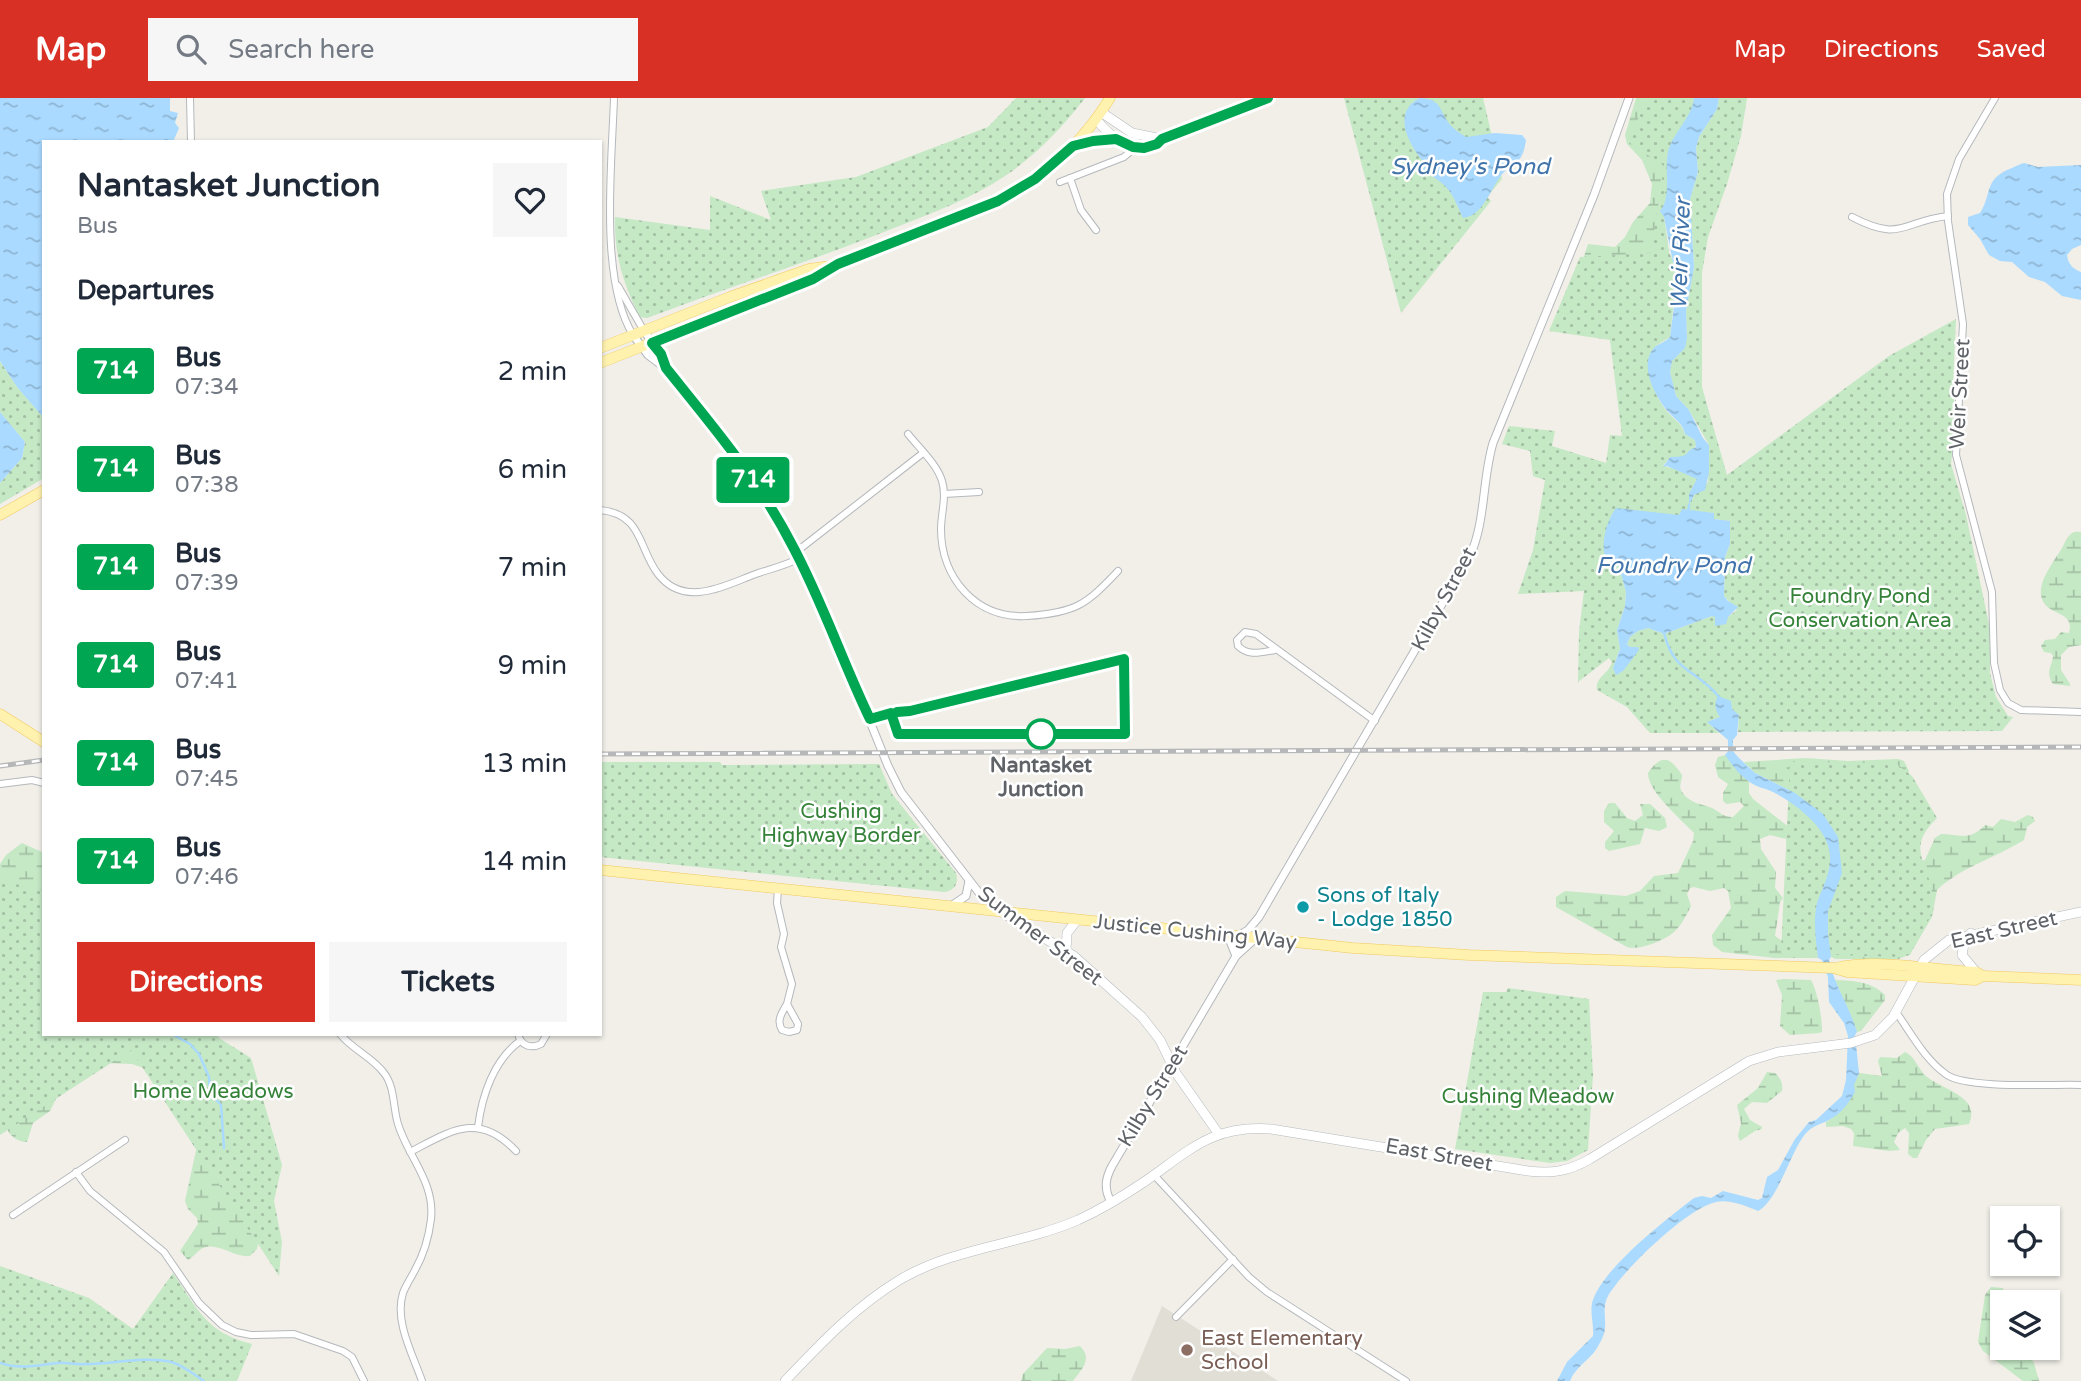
<!DOCTYPE html>
<html lang="en">
<head>
<meta charset="utf-8">
<style>
	:root { --surface:#fff; --page:#f6f6f7; --text:#1f2937; --muted:#747a83; --accent:#d93025 }
	body { margin:0; font-family:"Varela Round",sans-serif; background:var(--page); color:var(--text); height:100vh; display:flex; flex-direction:column; font-size:26px; white-space:nowrap }
	* { box-sizing:border-box; margin:0 }
	p { font-size:23px; color:var(--muted) }
	.icon { flex:none; width:38px; height:38px; fill:none; stroke:currentColor; stroke-width:2; stroke-linecap:round; stroke-linejoin:round }
	.map { position:relative; flex:1; overflow:hidden }
	.panel { position:absolute; left:42px; top:42px; width:560px; height:896px; display:flex; flex-direction:column; background:var(--surface); border-radius:0px; box-shadow:0 2px 5px #0004 }
	.panel>* { flex:none }
	.badge { padding:0 14px; border-radius:5px; font-size:24px; line-height:46px }
	.tools { position:absolute; left:1990px; top:1108px; display:grid; gap:14px }
	.tools a { display:grid; place-items:center; width:70px; height:70px; border-radius:0px; background:var(--surface); box-shadow:0 2px 5px #0004; font-size:35px }
	.map>.badge { position:absolute; translate:-50% -50%; box-shadow:0 0 0 4px #fff }
	h2 { padding:0 35px; font-size:26px; line-height:63px }
	.round { display:grid; place-items:center; flex:none; width:74px; height:74px; border-radius:0px; background:var(--page) }
	.head { display:flex; align-items:center; justify-content:space-between; height:119px; padding:0 35px }
	h1 { font-size:33px; font-weight:700; line-height:52px }
	.primary-button { display:flex; gap:14px; margin-top:auto; padding:14px 35px }
	.primary-button a { flex:1; height:80px; border-radius:0px; background:var(--accent); color:#fff; font-size:28px; font-weight:700; line-height:80px; text-align:center }
	.primary-button a+a { background:var(--page); color:var(--text) }
	ul { padding:0; list-style:none }
	li { display:flex; align-items:center; gap:21px; height:98px; padding:0 35px }
	li div { flex:1 }
	li b { display:block; font-size:26px }
	li em { font-style:normal }
	li .badge { min-width:77px; font-weight:700; text-align:center }
	header { display:flex; align-items:center; gap:42px; box-sizing:border-box; height:98px; padding:0 35px; background:var(--accent); color:#fff }
	header strong { font-size:33px }
	nav { display:flex; gap:38px; margin-inline-start:auto; font-size:24px }
	.search { width:490px; height:63px; background:var(--page); display:flex; align-items:center; gap:18px; box-sizing:border-box; padding:0 24px; border-radius:0px; color:var(--muted); font-size:26px }
	.map>svg:first-child { display:block }
	.education { fill:#e1ded6 }
	.wetland { fill:url(#wetland-marsh) }
	.park { fill:url(#park-dots); fill-rule:evenodd }
	.water { fill:url(#water-ripples) }
	.lines { fill:none; stroke-linecap:round; stroke-linejoin:round }
	.stream { stroke:#aadaff; stroke-width:2.5 }
	.minor-casing { stroke:#b5b8bc; stroke-width:8 }
	.tertiary-casing { stroke:#b5b8bc; stroke-width:9 }
	.secondary-casing { stroke:#b6babf; stroke-width:10 }
	.primary-casing { stroke:#f2c960; stroke-width:11 }
	.minor { stroke:#fff; stroke-width:6 }
	.tertiary { stroke:#fff; stroke-width:7 }
	.secondary { stroke:#fff; stroke-width:9 }
	.primary { stroke:#fff2af; stroke-width:10 }
	.rail-casing { stroke:#b6b7b8; stroke-width:5 }
	.rail { stroke:#fff; stroke-width:2.5; stroke-dasharray:8; stroke-linecap:butt }
	.line-casing { stroke:#fff; stroke-width:16 }
	.line { stroke:#00a651; stroke-width:10 }
	.stop-dot { fill:#fff; stroke:#00a651; stroke-width:3.5 }
	.culture-dot { fill:#0f9aa8; stroke:#fff; stroke-width:2.5 }
	.education-dot { fill:#8d6e63; stroke:#fff; stroke-width:2.5 }
	.labels { text-anchor:middle; dominant-baseline:central; stroke-width:5; stroke-linejoin:round; paint-order:stroke }
	.street-label { font-size:21px; fill:#5f6368; stroke:#fff }
	.park-label { font-size:21px; fill:#348238; stroke:#fff }
	.stop-label { font-size:21px; font-weight:bold; fill:#5f6368; stroke:#fff }
	.culture-label { font-size:21px; fill:#0d838f; stroke:#fff; text-anchor:start }
	.education-label { font-size:21px; fill:#785e54; stroke:#fff; text-anchor:start }
	.water-label { font-size:23px; font-style:italic; fill:#4174aa; stroke:#fff }
</style>
</head>
<body>
<header>
<strong>Map</strong>
<div class="search"><svg class="icon" aria-label="search" viewBox="0 0 24 24"><circle cx="10" cy="10" r="6"/><path d="M15 15l6 6"/></svg>Search here</div>
<nav><a>Map</a><a>Directions</a><a>Saved</a></nav>
</header>
<div class="map">
<svg width="2081" height="1283" viewBox="0 0 2081 1283">
	<defs>
		<pattern id="wetland-marsh" width="20" height="14" patternUnits="userSpaceOnUse" patternTransform="scale(1.75)"><rect width="20" height="14" fill="#c5e8c5"/><path d="M1 5h8M5 5V1M11 12h8M15 12V8" fill="none" stroke="#a3c0a4"/></pattern>
		<pattern id="park-dots" width="8" height="8" patternUnits="userSpaceOnUse" patternTransform="scale(1.75)"><rect width="8" height="8" fill="#c5e8c5"/><path d="M2 2h.1M6 6h.1" fill="none" stroke="#a3c0a4" stroke-width="1.8" stroke-linecap="round"/></pattern>
		<pattern id="water-ripples" width="26" height="14" patternUnits="userSpaceOnUse" patternTransform="scale(1.75)"><rect width="26" height="14" fill="#aadaff"/><path d="M2 4q2-2 4 0t4 0M15 11q2-2 4 0t4 0" fill="none" stroke="#8eb4d2"/></pattern>
	</defs>
	<rect width="100%" height="100%" fill="#f1efe8"/>
	<polygon class="education" points="1162,1208 1278,1283 1131,1283"/>
	<g class="wetland">
		<polygon points="1636,0 1694,0 1664,119 1669,155 1674,164 1625,239 1581,168 1588,146 1615,149 1625,139 1633,124 1650,105 1652,86 1642,62 1627,46 1625,37"/>
		<path d="M2081 434V547L2069 549 2061 557V572L2070 586V588L2053 586C2045 574 2052 569 2053 558L2051 555 2044 554 2041 548 2045 542 2055 541 2061 534 2069 535C2075 514 2051 517 2044 505 2033 488 2054 464 2062 450 2065 445 2066 440 2071 436 2075 433 2075 434 2081 434Z"/>
		<path d="M1725 657 1749 684V695L1753 701 1790 730 1793 758 1786 741 1770 737 1760 741 1761 751 1776 774 1775 790 1783 800 1780 804 1775 838 1787 846 1817 852 1818 860H1775L1722 854 1713 847 1712 837 1731 810 1728 793 1724 790 1710 793 1694 789 1690 790 1687 796 1691 808C1687 816 1681 828 1675 833 1666 842 1639 853 1627 849L1556 809V799L1565 793 1626 798 1640 793 1654 778 1678 775 1693 743 1694 735C1681 721 1648 694 1648 675 1662 655 1670 659 1682 677 1682 683 1678 688 1682 694 1689 705 1701 706 1712 710 1720 714 1722 719 1733 719L1744 708 1740 704 1727 706 1723 703V695L1728 686 1718 679 1715 667 1718 659Z"/>
		<path d="M1805 660 1848 663 1898 661 1904 663 1909 673 1907 682 1920 763 1925 762 1935 740 1941 736C1959 736 1969 744 1985 727L1993 729 2001 721 2015 724 2028 717 2033 719 2035 723 2027 729 2024 742C1995 760 1961 769 1937 792L1932 819 1910 856 1899 861H1836L1831 859 1795 695 1755 675 1744 664Z"/>
		<polygon points="1609,705 1615,705 1627,720 1635,723 1643,717 1640,706 1650,706 1665,720 1667,729 1659,733 1645,730 1640,746 1609,753 1605,750 1605,744 1614,733 1604,724 1604,713"/>
		<polygon points="22,745 44,755 44,922 0,914 0,766 6,757"/>
		<path d="M1784 881 1811 882C1818 895 1822 919 1822 934L1819 935 1790 937 1780 928 1782 897 1776 882Z"/>
		<path d="M1835 882C1854 883 1871 883 1885 897V902L1861 933 1857 934Z"/>
		<path d="M213 936 262 1126 257 1151 250 1158C234 1160 216 1142 201 1151 197 1154 193 1159 188 1162L180 1153 198 1126 197 1120 188 1111 185 1103 199 1039 147 971 132 966 107 965 60 993 50 1013 33 1025 27 1044C17 1044 8 1037 6 1027L58 963Z"/>
		<path d="M1905 954C1916 959 1917 970 1926 978 1940 991 1982 998 1969 1026L1935 1031 1926 1042 1917 1060H1913L1908 1056 1909 1035 1905 1030 1898 1035 1894 1044 1900 1052 1889 1053 1853 1048 1854 1035 1851 1031 1843 1028 1826 1029V1024L1834 1019 1859 975 1882 978 1878 963 1880 959 1897 960Z"/>
		<path d="M1767 974 1775 975C1781 981 1783 985 1782 993L1767 1005 1752 1004 1744 1011 1750 1022 1762 1029V1031L1755 1033 1740 1043 1738 1038 1741 1025 1737 1007 1758 990Z"/>
		<polygon points="1991,1189 2003,1190 2005,1204 2002,1204 2002,1250 2025,1251 2034,1265 2039,1283 2023,1283 1983,1253 1978,1244 1985,1197"/>
		<path d="M1080 1248C1093 1261 1082 1271 1073 1283H1021L1023 1276 1047 1250 1065 1251Z"/>
	</g>
	<g class="park">
		<path d="M1016 0H1085C1062 30 1036 57 1005 78 971 101 932 115 894 130 812 163 729 189 647 220L640 219C623 186 614 156 615 119L710 132V98L771 122 761 93 856 79 988 29Z"/>
		<polygon points="1344,0 1483,0 1502,81 1487,99 1491,103 1401,215"/>
		<path d="M1645 0H1694L1693 9 1673 40 1666 67 1664 119 1669 155 1674 164 1677 195 1674 203 1670 239 1657 247C1652 273 1648 288 1665 311 1672 321 1681 323 1685 336L1695 342 1697 347 1683 360 1670 359 1663 368C1671 369 1691 376 1697 381L1692 405 1694 397 1708 384 1709 347 1689 312 1676 298 1670 275 1672 262 1679 256 1687 240 1686 212 1694 169 1690 101 1698 74 1696 50 1699 39 1717 11 1719 0H1747L1741 38 1727 86 1708 139 1702 175V289L1727 377 1889 258 1956 221 1953 286 1955 323 1951 366 1966 417 1990 531V575L1996 599 2008 618 2013 619 2002 633 1738 634 1739 617 1720 619 1708 624 1719 635H1650L1627 609 1597 592C1595 579 1609 576 1612 564L1609 560 1578 584 1579 534 1584 493 1518 496 1533 452 1545 382 1533 378 1530 353 1502 346 1509 328 1555 333 1552 348 1606 365 1610 337 1622 338 1610 242 1549 233 1580 159 1651 155 1664 68 1630 45ZM1714 415V421L1730 423V446L1725 459 1724 498 1737 512 1728 519 1712 518 1664 536 1648 530 1638 533 1630 539 1627 546 1630 549 1613 570 1620 551 1617 532 1625 508 1626 494 1619 468 1680 417Z"/>
		<polygon points="0,263 17,289 44,319 44,380 0,406 0,385 22,360 25,344 0,314"/>
		<path d="M600 664H720L722 667 879 666 892 696 956 775C959 785 955 793 944 794L600 759Z"/>
		<path d="M1790 664 1895 665 1912 678 1937 720C1904 752 1930 764 1933 801 1934 819 1918 841 1910 857L1900 859 1781 855Z"/>
		<polygon points="0,782 44,793 44,936 218,936 219,940 251,960 282,1067 274,1103 282,1144 279,1178 131,952 0,1037"/>
		<polygon points="1508,890 1589,901 1593,977 1588,1052 1567,1063 1550,1065 1455,1051 1483,894 1506,894"/>
		<path d="M0 1168 89 1200 133 1231 173 1175C197 1210 206 1235 252 1246L237 1283H0Z"/>
	</g>
	<g class="water">
		<polygon points="0,0 170,0 170,13 178,15 175,25 179,30 173,44 44,44 43,319 17,289 0,263"/>
		<path d="M1420 0C1441 1 1439 11 1448 24 1453 31 1460 35 1466 39L1495 35 1522 37 1526 42C1525 48 1524 54 1521 59 1517 65 1509 69 1504 74 1491 88 1484 118 1463 120 1451 93 1450 88 1423 73L1424 64C1409 47 1391 14 1420 0Z"/>
		<path d="M1694 0H1719L1717 11 1699 39 1696 50 1698 74 1690 101 1694 169 1686 213 1687 240 1685 250 1672 263 1670 274 1676 298 1689 312 1703 340 1709 347V375L1705 392 1694 397 1689 407V396L1697 381 1667 368 1663 369 1670 359C1693 359 1682 354 1696 349L1695 342 1685 336C1682 323 1672 320 1665 310 1653 294 1638 264 1656 248 1661 245 1666 243 1670 239L1677 185 1664 119 1660 113C1672 99 1664 72 1668 54 1673 34 1692 20 1694 0Z"/>
		<path d="M2024 65 2038 69 2081 67V147L2072 151 2067 157C2068 166 2073 171 2081 174V202L2062 198 2045 184 2029 179 2012 164 2000 163 1989 157 1980 141 1968 127V119L1980 115C1992 96 1984 83 2007 72 2013 70 2017 67 2024 65Z"/>
		<polygon points="0,314 25,344 22,360 0,385"/>
		<path d="M1616 410 1679 417 1682 411 1714 415V421L1730 423V446L1725 459 1724 498 1728 503 1738 509 1728 519 1726 526 1715 528V519L1712 518 1664 536 1648 530 1638 533 1630 539 1627 546 1630 549H1638L1639 552 1623 573 1616 577 1613 570 1620 551 1617 532 1625 508 1626 494 1619 468 1609 466C1598 453 1606 423 1616 410Z"/>
		<path d="M1718 598 1731 603 1732 611 1739 617 1737 637 1733 642V653L1738 659 1755 675 1795 695 1823 716 1838 739 1842 775 1828 813V836L1831 859 1829 862C1834 887 1850 909 1857 934L1855 937 1859 975 1854 987 1855 994C1850 1003 1843 1013 1834 1019 1821 1028 1813 1025 1803 1039 1790 1057 1776 1105 1758 1113 1746 1108 1729 1101 1716 1104 1687 1110 1623 1172 1608 1198 1602 1209 1606 1219 1605 1230 1605 1236 1600 1245 1597 1250 1590 1262 1575 1269 1570 1283H1557L1567 1264 1593 1238C1594 1227 1590 1216 1592 1205 1601 1171 1667 1121 1694 1100L1702 1098 1711 1100 1723 1093 1758 1102 1762 1100 1767 1079 1778 1072 1795 1041 1809 1024 1816 1022 1842 998 1846 982 1848 938 1844 925 1829 904 1828 879 1822 862 1818 860C1816 844 1813 821 1817 805 1822 790 1831 776 1830 758 1829 730 1795 705 1771 693 1764 690 1757 689 1751 685 1740 678 1732 667 1725 657L1728 653V642L1707 624 1720 619C1715 612 1714 606 1718 598Z"/>
	</g>
	<g class="lines">
		<g class="stream">
			<polyline points="1688,415 1689,407"/>
			<path d="M1664 535C1674 576 1697 571 1719 599"/>
			<polyline points="172,936 190,946 199,956 209,979 210,995 221,1007 224,1050"/>
			<path d="M0 1265C21 1272 38 1267 58 1265 67 1264 76 1267 85 1266 113 1266 144 1258 171 1264 183 1267 194 1277 204 1283"/>
		</g>
		<g class="minor-casing">
			<g id="minor">
				<polyline points="190,0 191,44"/>
				<path d="M614 0C612 65 599 182 633 237"/>
				<polyline points="1995,0 1959,61 1947,96 1948,123 1963,226 1956,357 1992,494 1994,565 2000,592 2008,605 2021,612 2081,614"/>
				<polyline points="1070,80 1081,112 1096,132"/>
				<polyline points="1060,84 1124,59 1131,53 1137,37"/>
				<path d="M1852 119C1902 145 1902 123 1948 118"/>
				<polyline points="618,188 644,233"/>
				<path d="M908 336C919 350 937 366 942 383 947 399 941 415 941 431 941 480 976 521 1027 518 1075 515 1086 507 1118 473"/>
				<polyline points="944,396 979,394"/>
				<path d="M600 412C643 416 638 450 658 476 684 510 724 488 753 477 769 471 785 468 800 460"/>
				<polyline points="796,454 923,355"/>
				<path d="M1275 552C1262 554 1249 559 1238 548L1237 542 1245 534 1256 536 1375 623"/>
				<polyline points="0,686 32,682 44,685"/>
				<path d="M778 791 777 805 784 836 781 849 792 886 787 906 798 926 797 932 789 934 782 932C776 922 782 915 787 906"/>
				<path d="M1896 914C1911 935 1925 962 1947 977 1968 991 2053 986 2081 987"/>
				<path d="M340 936C353 952 372 959 384 975 395 989 393 1010 398 1026 408 1059 435 1084 431 1121 429 1138 424 1156 415 1172 411 1180 406 1187 403 1195 394 1223 413 1257 422 1283"/>
				<path d="M518 936C521 948 531 951 541 946L547 936"/>
				<path d="M478 1029C482 997 494 962 520 943"/>
				<path d="M410 1054C451 1033 478 1013 516 1053"/>
				<polyline points="76,1074 90,1093 164,1154 199,1205 222,1227 236,1234 251,1237 294,1236 343,1253 352,1259 364,1283"/>
				<polyline points="1154,1077 1249,1179 1267,1194 1406,1283"/>
				<polyline points="13,1117 125,1042"/>
				<polyline points="1176,1219 1233,1161"/>
			</g>
		</g>
		<g class="tertiary-casing">
			<g id="tertiary">
				<polyline points="644,233 661,256 666,270 742,368 783,429 824,510 888,668 901,694 980,796 999,812"/>
				<polyline points="633,237 648,257 665,270"/>
				<polyline points="951,808 966,798 969,783"/>
				<polyline points="1228,838 1236,858"/>
				<path d="M1238 838 1248 832 1259 819 1470 458C1486 422 1482 382 1493 345L1594 97 1629 0"/>
				<path d="M1111 1104C1104 1091 1105 1081 1112 1068L1236 858 1255 841"/>
			</g>
		</g>
		<g class="secondary-casing">
			<g id="secondary">
				<polyline points="1101,14 1132,35 1162,41"/>
				<path d="M1096 21C1110 39 1142 65 1162 41L1268 0"/>
				<polyline points="1003,815 1074,858 1142,919 1160,942 1176,975 1218,1035"/>
				<polyline points="1971,835 1964,846 1962,857 1976,874"/>
				<polyline points="1066,852 1067,835 1077,822"/>
				<path d="M785 1283C821 1245 856 1208 901 1181 956 1149 1020 1147 1078 1122 1102 1111 1125 1097 1147 1082 1191 1051 1213 1027 1271 1031L1528 1073C1552 1076 1569 1073 1590 1061L1749 963 1778 954 1851 945 1875 937 1893 919 1924 862 1949 842 2081 814"/>
			</g>
		</g>
		<g class="primary-casing">
			<g id="primary">
				<polyline points="1074,48 1093,43 1116,41"/>
				<polyline points="600,250 730,199 809,171 831,168"/>
				<path d="M600 265 813 181C922 117 1036 122 1110 0"/>
				<polyline points="0,417 44,392"/>
				<polyline points="0,616 44,644"/>
				<polyline points="600,772 1353,850 1469,857 1833,870 1847,874 1975,882 1983,878 2081,882"/>
				<path d="M1835 870C1880 860 1930 872 1976 874L1983 878"/>
			</g>
		</g>
		<use href="#minor" class="minor"/>
		<use href="#tertiary" class="tertiary"/>
		<use href="#secondary" class="secondary"/>
		<use href="#primary" class="primary"/>
		<g class="rail-casing">
			<g id="rail">
				<polyline points="600,656 2081,649"/>
				<polyline points="0,668 44,662"/>
			</g>
		</g>
		<use href="#rail" class="rail"/>
	</g>
	<g class="lines">
		<g class="line-casing">
			<path id="line" d="M897 614 910 613 1124 561 1125 636H898L891 615 870 621C842 563 822 502 791 445 758 381 711 326 666 270L661 256 652 245 813 181 838 166 998 103 1035 81 1073 48 1093 43 1116 41 1133 49 1144 50 1157 46 1162 41 1268 0"/>
		</g>
		<use href="#line" class="line"/>
	</g>
	<circle class="stop-dot" cx="1041" cy="636" r="14"/>
	<circle class="culture-dot" cx="1303" cy="809" r="7"/>
	<circle class="education-dot" cx="1187" cy="1252" r="7"/>
	<g class="labels">
		<g class="street-label">
			<text transform="translate(1960 296) rotate(-87)">Weir Street</text>
			<text transform="translate(1444 501) rotate(-62)">Kilby Street</text>
			<text transform="translate(2004 832) rotate(-13)">East Street</text>
			<text transform="translate(1195 834) rotate(6)">Justice Cushing Way</text>
			<text transform="translate(1040 838) rotate(37)">Summer Street</text>
			<text transform="translate(1153 998) rotate(-59)">Kilby Street</text>
			<text transform="translate(1439 1057) rotate(10)">East Street</text>
		</g>
		<g class="park-label">
			<text x="1860" y="498">Foundry Pond<tspan x="1860" dy="24">Conservation Area</tspan></text>
			<text x="841" y="713">Cushing<tspan x="841" dy="24">Highway Border</tspan></text>
			<text x="213" y="993">Home Meadows</text>
			<text x="1528" y="998">Cushing Meadow</text>
		</g>
		<g class="stop-label">
			<text x="1041" y="667">Nantasket<tspan x="1041" dy="24">Junction</tspan></text>
		</g>
		<g class="culture-label">
			<text x="1317" y="797">Sons of Italy<tspan x="1317" dy="24">- Lodge 1850</tspan></text>
		</g>
		<g class="education-label">
			<text x="1201" y="1240">East Elementary<tspan x="1201" dy="24">School</tspan></text>
		</g>
		<g class="water-label">
			<text x="1470" y="69">Sydney's Pond</text>
			<text transform="translate(1681 156) rotate(-88)">Weir River</text>
			<text x="1673" y="468">Foundry Pond</text>
		</g>
	</g>
</svg>
<div class="tools">
<a><svg class="icon" aria-label="locate" viewBox="0 0 24 24"><circle cx="12" cy="12" r="6"/><path d="M12 2v4M12 18v4M2 12h4M18 12h4"/></svg></a>
<a><svg class="icon" aria-label="layers" viewBox="0 0 24 24"><path d="M12 4l9 5-9 5-9-5zM3 14l9 5 9-5"/></svg></a>
</div>
<b class="badge" style="left:753px;top:382px;background:#00a651;color:#fff">714</b>
<section class="panel">
<div class="head"><div><h1>Nantasket Junction</h1><p>Bus</p></div><a class="round"><svg class="icon" aria-label="heart" viewBox="0 0 24 24"><path d="M12 20l-8-8c-3-5 5-10 8-4 3-6 11-1 8 4z"/></svg></a></div>
<h2>Departures</h2>
<ul>
<li><span class="badge" style="background:#00a651;color:#fff">714</span><div><b>Bus</b><p>07:34</p></div><em>2 min</em></li>
<li><span class="badge" style="background:#00a651;color:#fff">714</span><div><b>Bus</b><p>07:38</p></div><em>6 min</em></li>
<li><span class="badge" style="background:#00a651;color:#fff">714</span><div><b>Bus</b><p>07:39</p></div><em>7 min</em></li>
<li><span class="badge" style="background:#00a651;color:#fff">714</span><div><b>Bus</b><p>07:41</p></div><em>9 min</em></li>
<li><span class="badge" style="background:#00a651;color:#fff">714</span><div><b>Bus</b><p>07:45</p></div><em>13 min</em></li>
<li><span class="badge" style="background:#00a651;color:#fff">714</span><div><b>Bus</b><p>07:46</p></div><em>14 min</em></li>
</ul>
<div class="primary-button"><a>Directions</a><a>Tickets</a></div>
</section>
</div>
</body>
</html>
